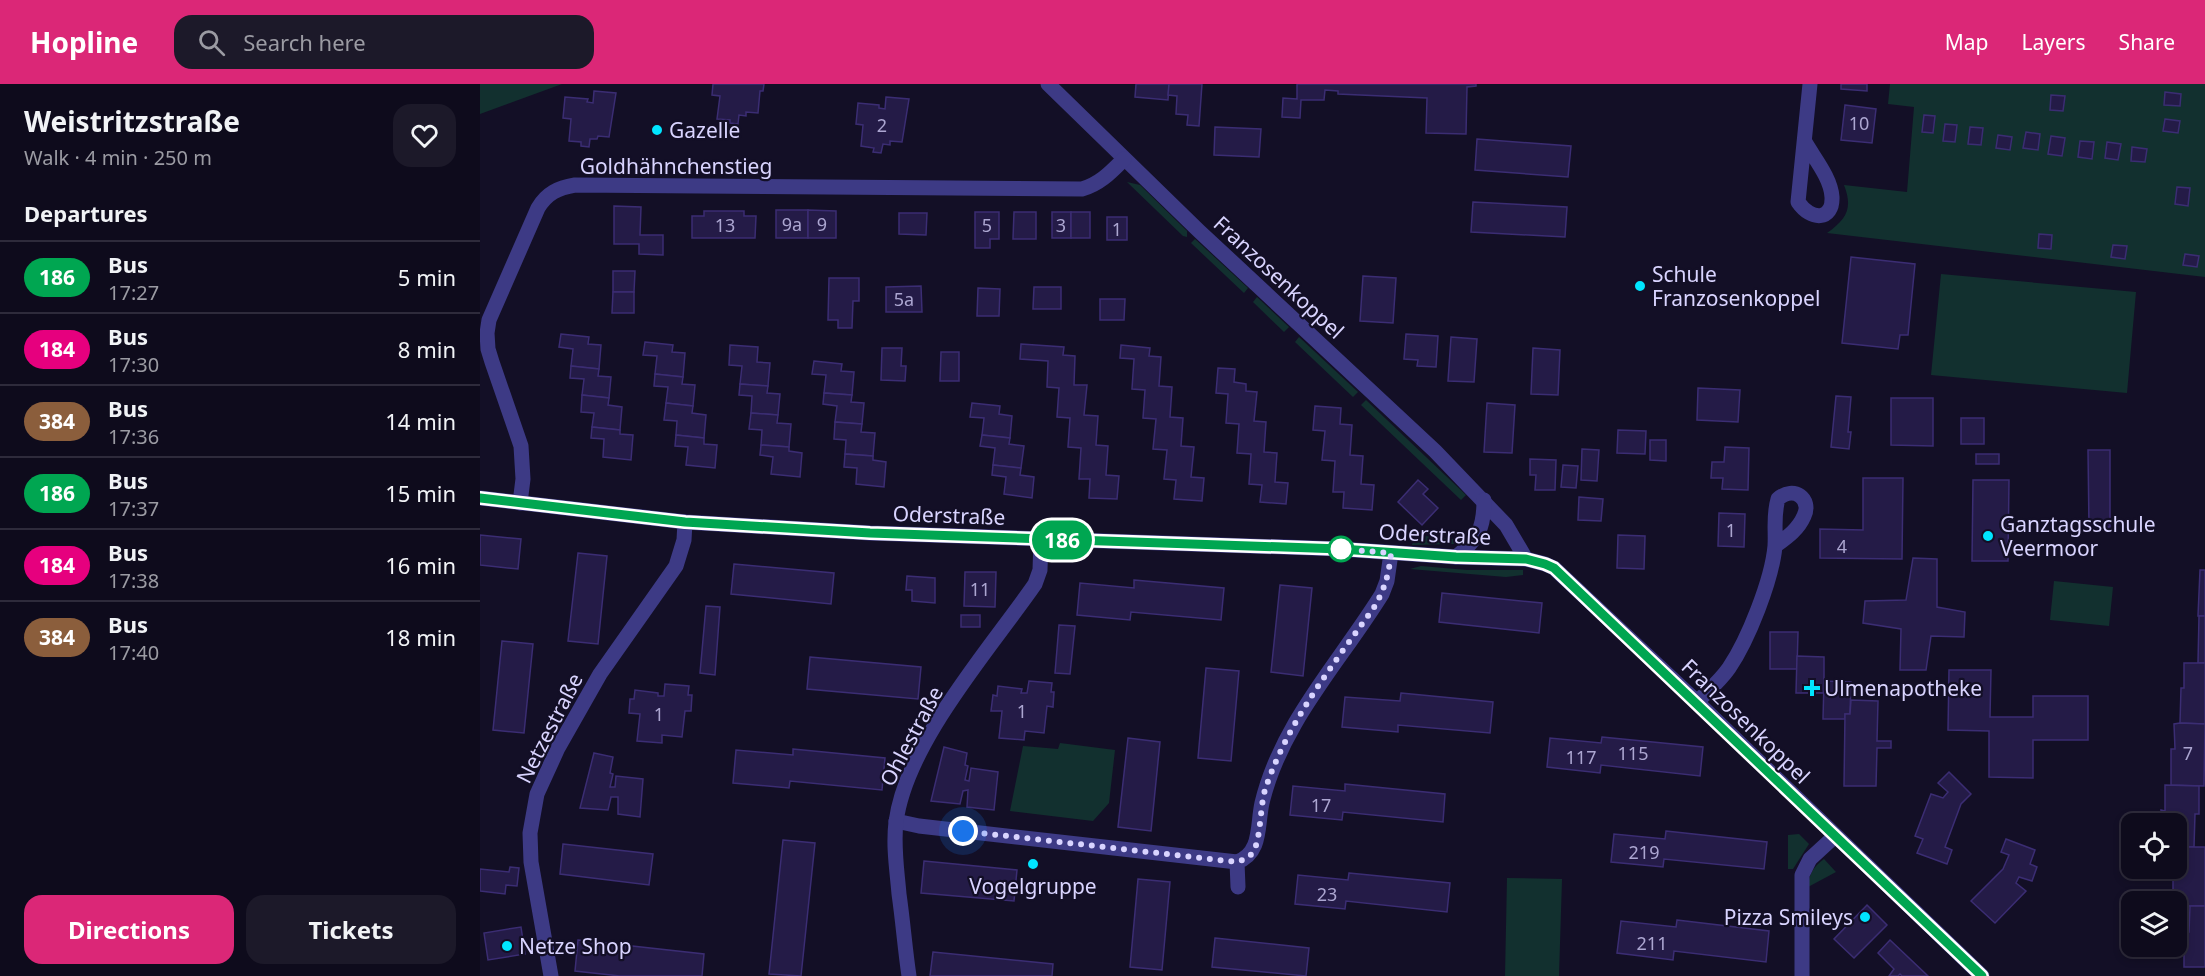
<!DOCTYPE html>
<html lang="en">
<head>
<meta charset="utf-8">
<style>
	:root { --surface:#0e0b1c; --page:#1c1929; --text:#f1f3f6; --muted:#9b9ba3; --line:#2e2b3b; --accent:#db2777 }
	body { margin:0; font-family:"Noto Sans",sans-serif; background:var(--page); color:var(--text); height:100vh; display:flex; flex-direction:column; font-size:22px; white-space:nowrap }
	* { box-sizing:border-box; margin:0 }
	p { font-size:20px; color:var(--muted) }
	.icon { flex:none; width:33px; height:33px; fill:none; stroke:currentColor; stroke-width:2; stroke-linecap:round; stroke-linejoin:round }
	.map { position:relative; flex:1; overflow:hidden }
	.panel { display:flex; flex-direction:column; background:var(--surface); width:480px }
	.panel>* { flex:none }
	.badge { padding:0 12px; border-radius:20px; font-size:21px; line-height:39px }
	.controls { position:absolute; left:1641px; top:729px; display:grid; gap:12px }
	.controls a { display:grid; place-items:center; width:66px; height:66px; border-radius:12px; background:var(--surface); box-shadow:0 3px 9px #0003,0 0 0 2px var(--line); font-size:30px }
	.you { position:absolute; width:30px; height:30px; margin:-15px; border:4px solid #fff; border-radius:50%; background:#1a73e8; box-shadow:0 0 0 9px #1a73e833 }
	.map>.badge { position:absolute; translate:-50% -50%; box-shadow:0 0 0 3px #fff }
	h2 { padding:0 24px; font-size:22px; line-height:54px }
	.round { display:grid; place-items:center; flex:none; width:63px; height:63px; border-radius:18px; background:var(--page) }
	.overview { display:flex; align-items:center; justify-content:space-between; height:102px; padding:0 24px }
	h1 { font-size:28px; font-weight:700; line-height:45px }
	.button { display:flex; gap:12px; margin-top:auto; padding:12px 24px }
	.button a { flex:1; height:69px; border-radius:18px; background:var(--accent); color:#fff; font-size:24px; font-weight:700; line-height:69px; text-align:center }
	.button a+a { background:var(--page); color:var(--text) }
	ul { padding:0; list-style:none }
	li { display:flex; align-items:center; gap:18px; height:72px; padding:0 24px; border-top:2px solid var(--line) }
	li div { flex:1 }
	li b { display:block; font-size:22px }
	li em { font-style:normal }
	li .badge { min-width:66px; font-weight:700; text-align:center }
	header { display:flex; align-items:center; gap:36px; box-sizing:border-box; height:84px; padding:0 30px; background:var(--accent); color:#fff }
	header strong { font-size:28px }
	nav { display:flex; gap:33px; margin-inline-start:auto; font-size:21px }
	.search { width:420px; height:54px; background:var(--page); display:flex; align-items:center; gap:15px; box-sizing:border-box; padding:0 21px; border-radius:18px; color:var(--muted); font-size:22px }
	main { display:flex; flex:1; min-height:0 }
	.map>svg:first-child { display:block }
	.green { fill:#12302f }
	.building { fill:#241b47; stroke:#3b2d73; stroke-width:1.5 }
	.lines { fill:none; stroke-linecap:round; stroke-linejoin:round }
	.minor { stroke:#3d3a85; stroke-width:15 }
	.tertiary { stroke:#3d3a85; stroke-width:15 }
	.line-casing { stroke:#fff; stroke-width:14 }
	.line { stroke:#00a651; stroke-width:9 }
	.walk { stroke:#d9d4ff; stroke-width:6; stroke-dasharray:0 10.8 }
	.poi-dot { fill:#00e5ff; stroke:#130f26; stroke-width:2 }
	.stop-dot { fill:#fff; stroke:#00a651; stroke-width:3 }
	.labels { text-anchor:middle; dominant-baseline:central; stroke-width:4.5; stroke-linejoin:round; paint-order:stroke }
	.number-label { font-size:18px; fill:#aca6d1 }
	.poi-label { font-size:21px; fill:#d9d4ff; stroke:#130f26; text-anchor:start }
	.street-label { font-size:21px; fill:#d9d4ff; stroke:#130f26 }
</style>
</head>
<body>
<header>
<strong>Hopline</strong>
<div class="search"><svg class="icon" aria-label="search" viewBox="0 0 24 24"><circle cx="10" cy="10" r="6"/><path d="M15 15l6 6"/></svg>Search here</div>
<nav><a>Map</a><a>Layers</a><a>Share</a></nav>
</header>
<main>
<section class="panel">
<div class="overview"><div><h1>Weistritzstraße</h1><p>Walk · 4 min · 250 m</p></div><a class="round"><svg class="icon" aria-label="heart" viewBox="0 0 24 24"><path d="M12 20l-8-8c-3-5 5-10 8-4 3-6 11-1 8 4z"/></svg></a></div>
<h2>Departures</h2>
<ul>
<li><span class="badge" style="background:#00a651;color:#fff">186</span><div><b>Bus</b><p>17:27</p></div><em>5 min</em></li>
<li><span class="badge" style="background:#e6007e;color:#fff">184</span><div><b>Bus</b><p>17:30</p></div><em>8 min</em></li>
<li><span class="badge" style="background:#8b5e3c;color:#fff">384</span><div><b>Bus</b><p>17:36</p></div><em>14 min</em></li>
<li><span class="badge" style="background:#00a651;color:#fff">186</span><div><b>Bus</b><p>17:37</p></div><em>15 min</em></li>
<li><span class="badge" style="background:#e6007e;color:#fff">184</span><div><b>Bus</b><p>17:38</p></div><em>16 min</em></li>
<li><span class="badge" style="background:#8b5e3c;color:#fff">384</span><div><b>Bus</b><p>17:40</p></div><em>18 min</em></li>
</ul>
<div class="button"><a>Directions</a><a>Tickets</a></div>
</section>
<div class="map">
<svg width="1725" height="892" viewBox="0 0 1725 892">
	<rect width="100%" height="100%" fill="#130f26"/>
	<g class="green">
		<polygon points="0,0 82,0 0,30"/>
		<path d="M1410 0H1725V193L1347 149C1367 135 1373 124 1364 101L1427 108 1434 23 1408 20Z"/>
		<polygon points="647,98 660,101 707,147 707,153 703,152"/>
		<polygon points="715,155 768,204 764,209 711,159"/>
		<polygon points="1461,190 1656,208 1647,309 1451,291"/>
		<polygon points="777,213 809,243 804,248 773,218"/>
		<polygon points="819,253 878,308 873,313 815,258"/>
		<polygon points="886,316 986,411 981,416 881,321"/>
		<polygon points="935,451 974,455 974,460 932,461"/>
		<polygon points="941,482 987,486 1043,486 1043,491 1026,493 930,485"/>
		<polygon points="1574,497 1633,503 1629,542 1570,536"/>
		<polygon points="580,659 635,666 629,719 613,737 530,727 543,662 578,665"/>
		<polygon points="1319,750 1329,760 1313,785 1308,785 1308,751"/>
		<path d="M1344 775 1356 788 1328 803C1329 790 1333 783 1344 775Z"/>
		<polygon points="1027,794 1082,795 1079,892 1025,892"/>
	</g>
	<g class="building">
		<polygon points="233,0 284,0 283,7 280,7 278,29 266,28 266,32 259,31 258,40 250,39 250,36 237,35 240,12 232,11"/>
		<polygon points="656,0 689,0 688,16 655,13"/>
		<polygon points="689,0 722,0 719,42 707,41 708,31 696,30 697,12 688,11"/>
		<polygon points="817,0 996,0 996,2 987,3 986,50 946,49 947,14 858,10 858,7 845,6 844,16 821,16 820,34 802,33 803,14 817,15"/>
		<polygon points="1361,0 1387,0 1387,7 1361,5"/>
		<polygon points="114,7 136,9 129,53 118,52 117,55 110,55 109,63 101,62 101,58 89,57 91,35 83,34 85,13 108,15 107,18 113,19"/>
		<polygon points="1685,8 1701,10 1700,22 1684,21"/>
		<polygon points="1571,11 1585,12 1583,27 1570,26"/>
		<polygon points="406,13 429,15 422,58 410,57 410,61 403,60 401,69 393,68 394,64 381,62 383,41 376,40 378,19 399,21 399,24 405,25"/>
		<polygon points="1365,21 1396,25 1392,59 1361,56"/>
		<polygon points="1444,31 1455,32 1453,49 1442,48"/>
		<polygon points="1685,35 1700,37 1698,49 1683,47"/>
		<polygon points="1465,40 1477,41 1475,58 1463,57"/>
		<polygon points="735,43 781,45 779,73 734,71"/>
		<polygon points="1490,43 1503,44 1501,61 1488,60"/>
		<polygon points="1546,48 1560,50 1558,66 1543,64"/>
		<polygon points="1518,51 1532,53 1530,66 1516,64"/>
		<polygon points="1571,52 1585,54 1582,72 1568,70"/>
		<polygon points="997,55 1091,62 1088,93 995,86"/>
		<polygon points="1600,57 1614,58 1612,75 1598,73"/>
		<polygon points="1627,58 1641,60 1638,76 1625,74"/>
		<polygon points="1652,63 1667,65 1665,78 1651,77"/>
		<polygon points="1697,103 1710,104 1708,122 1695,120"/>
		<polygon points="993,118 1087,123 1085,153 991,148"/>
		<polygon points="134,122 161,123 160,151 183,151 183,171 159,170 159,160 134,160"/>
		<rect x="296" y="126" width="32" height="28"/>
		<polygon points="328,126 356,127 356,154 328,154"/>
		<polygon points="224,127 264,127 264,132 276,132 275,154 212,154 212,132 224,132"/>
		<polygon points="495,128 519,128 519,155 510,155 510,164 495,164"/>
		<polygon points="534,128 556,128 556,155 533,155"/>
		<rect x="572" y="128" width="19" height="26"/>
		<rect x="591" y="128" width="19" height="26"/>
		<polygon points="419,129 447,129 446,151 419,150"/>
		<rect x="627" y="133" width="20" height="23"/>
		<polygon points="1559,150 1572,151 1571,165 1558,164"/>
		<polygon points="1633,161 1647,162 1645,175 1631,173"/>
		<polygon points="1705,170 1719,172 1717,183 1703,181"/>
		<polygon points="1371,173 1435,180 1428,251 1420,251 1418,265 1362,259"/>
		<polygon points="133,187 155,187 154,208 133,208"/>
		<polygon points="883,192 916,194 913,239 880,237"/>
		<polygon points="349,194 379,194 379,217 373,217 372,244 358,244 358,236 348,236"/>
		<polygon points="441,202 442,228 406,228 406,203"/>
		<polygon points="554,203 581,203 581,225 553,225"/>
		<polygon points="498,204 520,205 519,232 497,232"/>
		<polygon points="133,208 154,208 154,229 132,229"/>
		<polygon points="620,215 645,215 644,236 620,236"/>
		<polygon points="81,250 109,253 108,260 121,261 119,285 91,282 93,265 79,263"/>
		<polygon points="926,250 958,252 956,283 937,282 938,276 924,275"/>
		<polygon points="971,253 997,255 994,298 968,297"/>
		<polygon points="165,258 193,261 192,268 205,269 203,293 175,290 177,272 163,271"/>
		<polygon points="541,260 584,263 583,271 595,272 594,301 607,301 604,331 618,332 616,361 628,362 626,391 639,392 637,415 609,414 610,395 599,395 601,364 588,363 590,334 577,333 579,304 567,303 568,277 540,275"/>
		<polygon points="250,261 278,263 277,278 290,279 288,302 260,300 262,282 249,281"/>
		<polygon points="641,261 670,264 669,272 681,273 679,302 692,303 690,333 703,334 701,362 714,363 711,393 724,394 722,417 694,415 696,396 684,395 687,366 673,365 676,335 663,334 665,306 652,305 654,275 640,274"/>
		<polygon points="402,264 422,264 421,282 426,282 425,297 401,296"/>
		<polygon points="1053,264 1080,266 1078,311 1051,310"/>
		<polygon points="461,268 479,268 479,297 460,297"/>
		<polygon points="334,277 362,280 361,287 374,288 372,311 344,309 346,291 332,290"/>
		<polygon points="91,282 119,285 118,292 131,293 129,314 102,311 104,295 90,294"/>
		<polygon points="738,284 755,285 754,298 766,300 766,307 777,308 774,337 786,338 784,368 797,369 795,398 808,399 806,420 780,418 782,401 769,400 771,370 757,369 759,340 746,339 748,310 736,309"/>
		<polygon points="175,290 203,293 202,300 215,301 213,322 186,319 188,303 174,302"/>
		<polygon points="260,300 288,302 287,309 300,310 298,331 271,329 272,312 259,311"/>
		<polygon points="1218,304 1260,306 1258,338 1217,336"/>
		<polygon points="344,309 372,311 371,318 384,319 382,340 355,338 357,322 343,320"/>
		<polygon points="102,311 129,314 128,321 142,323 140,346 112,343 114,329 101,328"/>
		<polygon points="1356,312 1371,313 1368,348 1371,348 1369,365 1351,363"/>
		<polygon points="1411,314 1453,314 1453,362 1411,361"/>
		<polygon points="186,319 213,322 212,329 226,331 224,354 196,351 197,337 184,336"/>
		<polygon points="492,319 520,322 519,330 532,332 530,354 502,351 504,334 490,333"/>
		<polygon points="1007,319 1035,321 1032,369 1004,368"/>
		<polygon points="835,322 861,324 860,340 872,341 870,371 883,372 881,400 894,401 892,426 863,424 864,408 853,408 855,377 842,376 845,347 833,346"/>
		<polygon points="271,329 298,331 297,339 311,340 309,363 281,361 282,346 269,345"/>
		<rect x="1481" y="334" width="23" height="26"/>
		<polygon points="355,338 382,340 381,348 395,349 393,372 365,370 366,356 354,355"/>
		<polygon points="112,343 140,346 140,350 153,351 151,376 123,373 124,355 111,354"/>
		<polygon points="1138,346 1166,347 1165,370 1137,369"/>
		<polygon points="196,351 224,354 224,360 237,361 235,384 206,381 208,363 195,362"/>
		<polygon points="502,351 530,354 529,360 544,362 541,384 513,381 515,364 500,362"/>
		<polygon points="1170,356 1186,356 1186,377 1170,376"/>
		<polygon points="281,361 309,363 309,367 322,369 320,393 291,390 293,373 280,371"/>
		<polygon points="1245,363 1269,364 1268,406 1242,405 1243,394 1231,394 1232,378 1244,378"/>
		<polygon points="1102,365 1119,366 1117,397 1101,396"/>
		<polygon points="1608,366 1630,366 1630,443 1609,443"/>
		<polygon points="365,370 393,372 393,376 406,378 404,403 376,400 377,384 364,383"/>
		<rect x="1496" y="370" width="23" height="10"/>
		<polygon points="1050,375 1076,376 1075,406 1055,406 1056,391 1050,391"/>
		<polygon points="513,381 541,384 540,391 554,393 552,414 524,410 526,393 512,391"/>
		<polygon points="1083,381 1098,382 1096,404 1081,403"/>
		<polygon points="1383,394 1423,394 1422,475 1340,474 1340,445 1383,446"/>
		<polygon points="938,396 948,405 943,410 958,424 942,441 918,418"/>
		<polygon points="1493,396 1529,396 1528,477 1492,477"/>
		<polygon points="1099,413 1123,415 1121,437 1098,436"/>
		<polygon points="1239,429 1265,430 1264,463 1238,462"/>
		<polygon points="0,451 41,455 38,485 0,481"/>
		<polygon points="1138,451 1165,452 1164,485 1137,484"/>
		<polygon points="98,469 127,472 118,560 88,557"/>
		<polygon points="1433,474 1457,475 1457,523 1485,528 1484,553 1451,552 1446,586 1420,586 1421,545 1383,539 1385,517 1426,516"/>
		<polygon points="254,480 354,489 351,520 251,510"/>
		<polygon points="1720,486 1725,486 1725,532 1718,532"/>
		<polygon points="485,488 516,488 515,523 484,522"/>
		<polygon points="427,492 455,494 455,519 432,517 432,506 426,506"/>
		<polygon points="654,496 744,504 741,536 651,528 650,536 597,531 600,499 654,504"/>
		<polygon points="800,501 832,504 823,592 791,588"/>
		<polygon points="962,509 1062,519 1059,549 959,538"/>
		<polygon points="226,522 240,523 235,591 220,589"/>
		<rect x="481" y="531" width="19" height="12"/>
		<polygon points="1719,532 1725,532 1725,579 1718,579"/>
		<polygon points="579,541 595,542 590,590 575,589"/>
		<polygon points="1290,548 1318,548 1317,585 1290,585"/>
		<polygon points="22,557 53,560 44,649 13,646"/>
		<polygon points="1317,572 1344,573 1344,609 1316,609"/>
		<polygon points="330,573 441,583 438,615 327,605"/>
		<polygon points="1704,579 1725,579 1725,640 1700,639 1701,604 1704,604"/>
		<polygon points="726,584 759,587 751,677 718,674"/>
		<polygon points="1469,586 1511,586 1510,633 1553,633 1553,612 1608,612 1608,656 1553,656 1553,694 1509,693 1509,647 1468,646"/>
		<polygon points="549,597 572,599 571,608 574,608 573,623 567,622 564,649 545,647 544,656 519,654 522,627 511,627 513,611 517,612 518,602 542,605 541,609 547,609"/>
		<polygon points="1344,597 1371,598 1370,630 1365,630 1365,635 1343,635"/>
		<polygon points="185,600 209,602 208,611 212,611 211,627 205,627 202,653 182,651 182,659 157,657 160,630 149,629 150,615 154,615 155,606 178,609 178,612 184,612"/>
		<polygon points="921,609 1013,618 1010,649 918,641 918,648 862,643 865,613 920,617"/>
		<polygon points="1371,616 1398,617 1397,657 1411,657 1411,664 1397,664 1396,702 1364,702 1365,630 1370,630"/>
		<polygon points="1700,639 1725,640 1724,702 1691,701 1691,665 1695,665 1694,640"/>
		<polygon points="1122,653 1223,663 1220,692 1121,681 1120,689 1067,683 1070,654 1121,659"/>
		<polygon points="648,654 680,658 671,747 638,743"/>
		<polygon points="464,663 487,669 485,681 488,682 485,696 489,697 491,684 518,688 514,726 487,723 488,706 483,707 480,720 451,717"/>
		<polygon points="313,665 405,674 402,706 310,697 309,704 253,699 256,666 313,671"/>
		<polygon points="114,669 133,673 130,689 133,690 130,703 135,703 136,692 163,695 160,733 138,730 138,713 131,713 128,726 100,724"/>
		<polygon points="1469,688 1491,710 1481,720 1465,763 1472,766 1467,780 1437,769 1443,755 1435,752 1451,710 1463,714 1468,708 1458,699"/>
		<polygon points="865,700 965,710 963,738 863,728 862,736 810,731 813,702 865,707"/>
		<polygon points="1685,701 1719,702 1719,730 1715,730 1714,763 1696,763 1696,740 1681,740 1681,726 1685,727"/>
		<polygon points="1186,747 1287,758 1284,785 1184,775 1183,783 1131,778 1134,750 1185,755"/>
		<polygon points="1526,755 1555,766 1550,780 1557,783 1552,797 1539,793 1536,799 1546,807 1515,839 1491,817 1523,785 1529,771 1521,768"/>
		<polygon points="303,756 335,759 321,892 289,890"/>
		<polygon points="83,760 173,770 169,801 80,790"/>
		<polygon points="1697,763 1725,763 1725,822 1696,822 1696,818 1693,818 1693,788 1697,788"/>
		<polygon points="444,777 537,786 534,817 441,809"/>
		<polygon points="30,783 39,784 37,802 26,801 25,810 0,807 0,785 29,788"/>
		<polygon points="869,789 970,799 967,828 866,817 865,825 815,820 818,791 868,796"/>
		<polygon points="658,795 690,798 682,886 650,883"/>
		<polygon points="1387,821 1407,841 1374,874 1354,855"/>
		<polygon points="1710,822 1725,822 1725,883 1704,883 1704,848 1709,848"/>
		<polygon points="1197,836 1289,847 1286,878 1194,867 1193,876 1137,869 1141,837 1196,843"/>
		<polygon points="41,843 45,870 8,876 4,849"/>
		<polygon points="735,854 829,864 826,892 732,883"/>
		<polygon points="98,856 224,870 222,892 140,892 95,887"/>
		<polygon points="1410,856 1448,892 1422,892 1420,890 1418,892 1409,892 1414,885 1398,869"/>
		<polygon points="453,868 573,880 572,892 450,892"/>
	</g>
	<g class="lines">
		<g class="minor">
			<polyline points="568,0 719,147 955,367 1026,441 1046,475"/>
			<path d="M1325 58C1334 74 1351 94 1352 113 1353 137 1331 137 1318 118L1330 0"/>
			<path d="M40 419 43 395 41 362 12 278 8 265 7 249 9 236 58 124C67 109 78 104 95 101L602 105C620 100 631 88 644 75"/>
			<path d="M976 473C998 455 1004 445 1004 416"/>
			<path d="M1217 618C1228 607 1240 597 1249 584 1268 556 1292 496 1295 462 1296 446 1293 432 1298 415 1314 401 1332 415 1324 432 1318 446 1306 454 1295 462"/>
			<polyline points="416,737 439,742 757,778"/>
			<path d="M758 803 757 778C782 769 777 741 782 719 801 639 860 578 902 510L907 497 911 469"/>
			<polyline points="71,892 51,778 50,749 57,710 78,664 120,590 196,482 204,456 205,438"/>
			<path d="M429 892C425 865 423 838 419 810 417 786 413 762 416 738 426 659 510 565 555 500L560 486 561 455"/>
			<polyline points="1322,892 1322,791 1330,775 1355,752"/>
		</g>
		<polyline class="tertiary" points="0,414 205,438 390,449 860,465 976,473 1046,475 1065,480 1074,484 1217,618 1502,892"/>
	</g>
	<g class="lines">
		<g class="line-casing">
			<polyline id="line" points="0,414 205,438 390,449 861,465 976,473 1046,475 1065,480 1074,484 1502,892"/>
		</g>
		<use href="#line" class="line"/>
		<path class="walk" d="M483 747 757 778C763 776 769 774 773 768 781 756 780 722 785 706 807 639 852 582 893 525 904 507 909 491 911 469L861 465"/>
	</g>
	<g class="poi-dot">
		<circle cx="177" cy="46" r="6"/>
		<circle cx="1160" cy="202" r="6"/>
		<circle cx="1508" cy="452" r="6"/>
		<path d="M1329 595h6v6h6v6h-6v6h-6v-6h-6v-6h6z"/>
		<circle cx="553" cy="780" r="6"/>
		<circle cx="1385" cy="833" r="6"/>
		<circle cx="27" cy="862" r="6"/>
	</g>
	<circle class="stop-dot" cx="861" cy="465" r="12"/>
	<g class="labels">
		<g class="number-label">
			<text x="1379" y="39">10</text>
			<text x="402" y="41">2</text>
			<text x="312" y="140">9a</text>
			<text x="342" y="140">9</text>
			<text x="245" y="141">13</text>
			<text x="507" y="141">5</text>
			<text x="581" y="141">3</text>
			<text x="637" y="145">1</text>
			<text x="424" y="215">5a</text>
			<text x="1251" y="446">1</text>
			<text x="1362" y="462">4</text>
			<text x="500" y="505">11</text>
			<text x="542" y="627">1</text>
			<text x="179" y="630">1</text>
			<text x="1153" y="669">115</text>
			<text x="1708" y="669">7</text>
			<text x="1101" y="673">117</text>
			<text x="841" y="721">17</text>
			<text x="1164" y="768">219</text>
			<text x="847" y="810">23</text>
			<text x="1172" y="859">211</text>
		</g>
		<g class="poi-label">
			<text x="189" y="46">Gazelle</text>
			<text x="1172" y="190">Schule<tspan x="1172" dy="24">Franzosenkoppel</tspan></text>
			<text x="1520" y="440">Ganztagsschule<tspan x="1520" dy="24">Veermoor</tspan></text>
			<text x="1344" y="604">Ulmenapotheke</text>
			<text x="553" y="802" text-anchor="middle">Vogelgruppe</text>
			<text x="1373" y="833" text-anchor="end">Pizza Smileys</text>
			<text x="39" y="862">Netze Shop</text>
		</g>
		<g class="street-label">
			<text x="196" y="82">Goldhähnchenstieg</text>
			<text transform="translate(799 193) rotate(43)">Franzosenkoppel</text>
			<text transform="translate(469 431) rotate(2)">Oderstraße</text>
			<text transform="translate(955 450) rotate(3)">Oderstraße</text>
			<text transform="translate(1266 637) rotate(44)">Franzosenkoppel</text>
			<text transform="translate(69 644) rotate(-63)">Netzestraße</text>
			<text transform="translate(431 652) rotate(-62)">Ohlestraße</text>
		</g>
	</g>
</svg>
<div class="controls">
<a><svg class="icon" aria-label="locate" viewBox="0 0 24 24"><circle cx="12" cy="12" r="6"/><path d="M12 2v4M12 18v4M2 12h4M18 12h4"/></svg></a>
<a><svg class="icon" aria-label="layers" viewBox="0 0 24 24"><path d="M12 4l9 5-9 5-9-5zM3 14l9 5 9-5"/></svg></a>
</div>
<div class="you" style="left:483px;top:747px"></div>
<b class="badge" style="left:582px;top:456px;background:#00a651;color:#fff">186</b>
</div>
</main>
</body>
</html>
